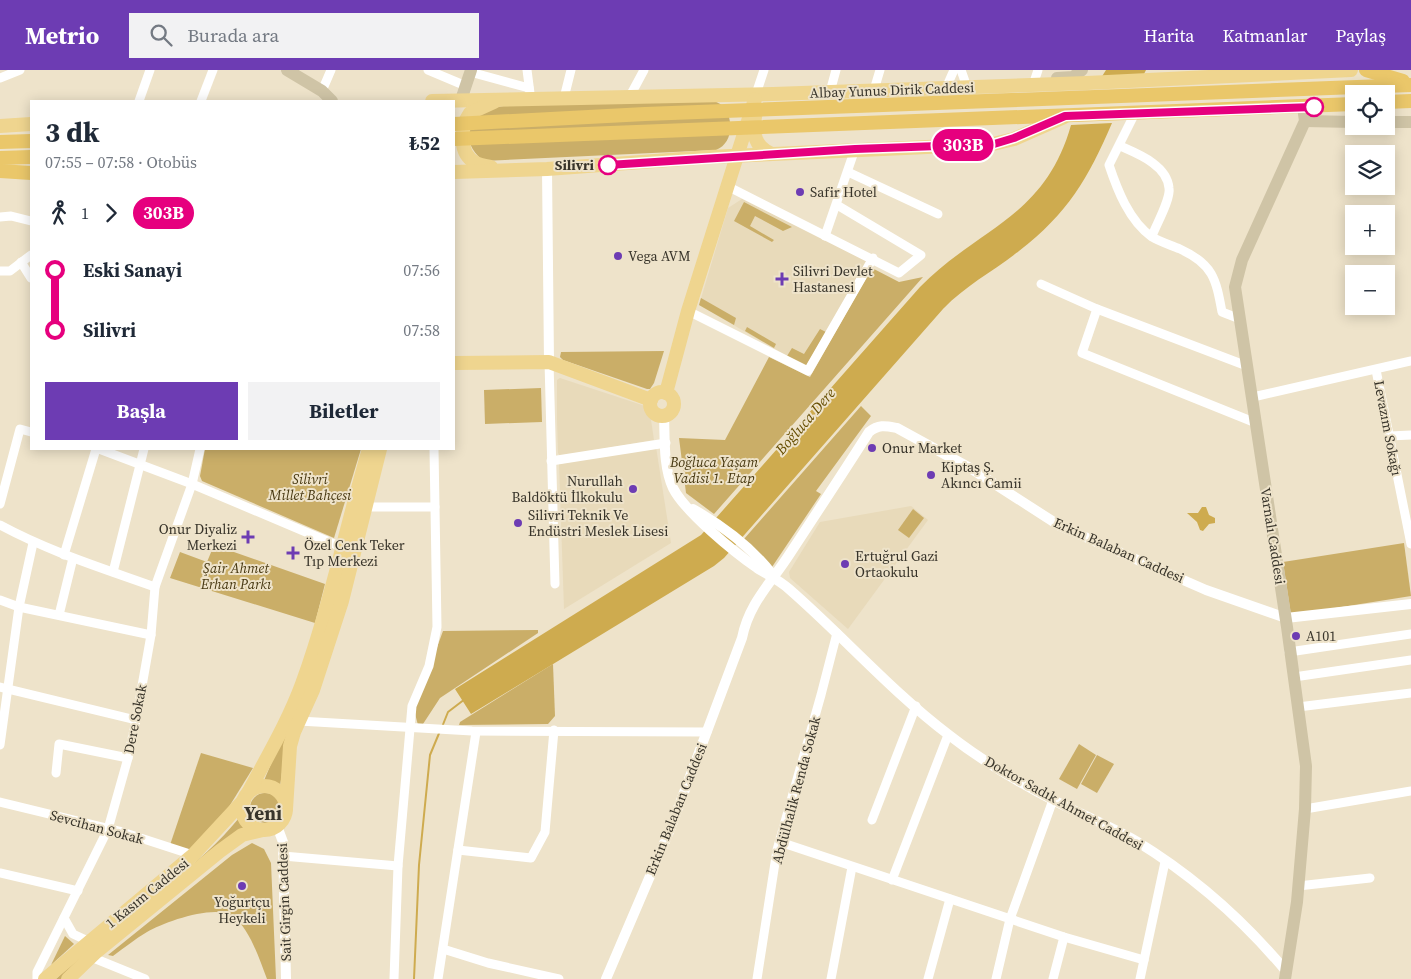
<!DOCTYPE html>
<html lang="tr">
<head>
<meta charset="utf-8">
<style>
	:root { --surface:#fff; --page:#f2f2f3; --text:#1f2937; --muted:#747a83; --accent:#6d3cb3 }
	body { margin:0; font-family:"Source Serif 4",serif; background:var(--page); color:var(--text); height:100vh; display:flex; flex-direction:column; font-size:19px; white-space:nowrap }
	* { box-sizing:border-box; margin:0 }
	p { font-size:16px; color:var(--muted) }
	.icon { flex:none; width:28px; height:28px; fill:none; stroke:currentColor; stroke-width:2; stroke-linecap:round; stroke-linejoin:round }
	.map { position:relative; flex:1; overflow:hidden }
	.details { position:absolute; left:30px; top:30px; width:425px; height:350px; display:flex; flex-direction:column; background:var(--surface); border-radius:0px; box-shadow:0 2px 12px #0003 }
	.details>* { flex:none }
	.badge { padding:0 10px; border-radius:16px; font-size:18px; line-height:32px }
	.tools { position:absolute; left:1345px; top:15px; display:grid; gap:10px }
	.tools a { display:grid; place-items:center; width:50px; height:50px; border-radius:0px; background:var(--surface); box-shadow:0 2px 12px #0003; font-size:25px }
	.map>.badge { position:absolute; translate:-50% -50%; box-shadow:0 0 0 2px #fff }
	.legs { display:flex; align-items:center; gap:8px; height:55px; padding:0 15px; font-size:16px }
	.legs p { margin-inline-start:auto }
	.headline { display:flex; align-items:center; justify-content:space-between; height:85px; padding:0 15px }
	h1 { font-size:28px; font-weight:700; line-height:38px }
	.cta { display:flex; gap:10px; margin-top:auto; padding:10px 15px }
	.cta a { flex:1; height:58px; border-radius:0px; background:var(--accent); color:#fff; font-size:20px; font-weight:700; line-height:58px; text-align:center }
	.cta a+a { background:var(--page); color:var(--text) }
	ul { padding:0 15px; list-style:none }
	li { display:flex; align-items:center; gap:18px; height:60px; font-size:19px }
	li i { display:grid; place-items:center; width:8px; height:100%; margin:0 6px; background:currentColor }
	li i::after { content:''; width:12px; height:12px; margin:-6px; border:4px solid; border-radius:50%; background:var(--surface) }
	li p { margin-inline-start:auto }
	li:first-child i { background:linear-gradient(#0000 50%,currentColor 0) }
	li:last-child i { background:linear-gradient(currentColor 50%,#0000 0) }
	header { display:flex; align-items:center; gap:30px; box-sizing:border-box; height:70px; padding:0 25px; background:var(--accent); color:#fff }
	header strong { font-size:24px }
	nav { display:flex; gap:28px; margin-inline-start:auto; font-size:18px }
	.search { width:350px; height:45px; background:var(--page); display:flex; align-items:center; gap:12px; box-sizing:border-box; padding:0 18px; border-radius:0px; color:var(--muted); font-size:19px }
	.map>svg:first-child { display:block }
	.built { fill:#e8daba }
	.green { fill:#caae68 }
	.water { fill:#ceab4f }
	.lines { fill:none; stroke-linecap:round; stroke-linejoin:round }
	.stream { stroke:#ceab4f; stroke-width:2 }
	.minor { stroke:#fff; stroke-width:9 }
	.tertiary { stroke:#fff; stroke-width:10 }
	.secondary { stroke:#cfc4a6; stroke-width:12 }
	.primary { stroke:#efd58f; stroke-width:14 }
	.trunk { stroke:#eac76a; stroke-width:14 }
	.line-1-casing { stroke:#fff; stroke-width:11 }
	.line-1 { stroke:#e6007e; stroke-width:8 }
	.stop-1-dot { fill:#fff; stroke:#e6007e; stroke-width:2.5 }
	.poi-dot { fill:#6d3cb3; stroke:#eee3ca; stroke-width:2 }
	.labels { text-anchor:middle; dominant-baseline:central; stroke-width:4; stroke-linejoin:round; paint-order:stroke }
	.street-label { font-size:14px; fill:#38342a; stroke:#eee3ca }
	.stop-label { font-size:14px; font-weight:bold; fill:#38342a; stroke:#eee3ca; text-anchor:end }
	.poi-label { font-size:14px; fill:#38342a; stroke:#eee3ca; text-anchor:start }
	.park-label { font-size:14px; font-style:italic; fill:#473811; stroke:#eee3ca }
	.water-label { font-size:15px; font-style:italic; fill:#664e02; stroke:#eee3ca }
	.district-label { font-size:19px; font-weight:bold; fill:#38342a; stroke:#eee3ca }
</style>
</head>
<body>
<header>
<strong>Metrio</strong>
<div class="search"><svg class="icon" aria-label="search" viewBox="0 0 24 24"><circle cx="10" cy="10" r="6"/><path d="M15 15l6 6"/></svg>Burada ara</div>
<nav><a>Harita</a><a>Katmanlar</a><a>Paylaş</a></nav>
</header>
<div class="map">
<svg width="1411" height="909" viewBox="0 0 1411 909">
	<rect width="100%" height="100%" fill="#eee3ca"/>
	<g class="built">
		<polygon points="742,129 867,190 806,297 699,235 728,138"/>
		<polygon points="560,308 645,336 650,343 654,370 560,386 558,383 557,349 557,310"/>
		<polygon points="656,377 671,473 564,539 559,394"/>
		<polygon points="911,436 928,450 848,559 790,508 789,502 820,452"/>
	</g>
	<g class="green">
		<path d="M711 30C716 32 722 34 725 38 734 52 732 74 716 80L484 91C472 84 460 60 473 48 483 38 501 37 514 34Z"/>
		<polygon points="744,132 792,157 783,161 755,146 750,156 774,170 772,172 734,151"/>
		<polygon points="872,198 899,212 923,207 714,444 686,423 679,368 725,370 769,287 810,307"/>
		<polygon points="701,228 736,248 734,255 699,235"/>
		<polygon points="747,257 776,274 774,278 745,261"/>
		<polygon points="820,259 826,262 806,296 787,286 792,278 804,284"/>
		<polygon points="664,281 654,313 650,319 647,319 563,290 560,287 561,282"/>
		<polygon points="541,318 542,352 485,354 484,320"/>
		<polygon points="861,336 871,346 816,421 821,424 772,497 744,469"/>
		<polygon points="205,379 361,379 334,468 202,411 200,406"/>
		<polygon points="913,439 924,448 909,468 898,460"/>
		<polygon points="1404,473 1411,526 1291,545 1283,492"/>
		<polygon points="214,475 325,514 315,553 170,508 180,482 207,492"/>
		<polygon points="538,560 538,563 440,628 423,654 418,655 414,640 443,561"/>
		<polygon points="553,594 555,646 548,654 459,655 460,652"/>
		<polygon points="289,651 280,717 274,714 263,713"/>
		<polygon points="1079,674 1096,685 1077,719 1059,709"/>
		<polygon points="201,683 253,698 227,740 190,781 170,775"/>
		<polygon points="1097,685 1114,694 1097,723 1081,714"/>
		<circle cx="265" cy="738" r="15"/>
		<path d="M239 748 246 758 64 909H56C70 896 83 881 98 869 145 830 200 796 239 748Z"/>
		<path d="M252 773 264 779 271 793 276 909H267C259 889 250 858 232 846 215 834 164 852 147 862 135 869 124 878 113 886L108 885 232 785Z"/>
		<polygon points="65,866 74,874 51,895"/>
	</g>
	<g class="water">
		<polygon points="1106,0 1146,0 1143,6 1101,8"/>
		<path d="M1112 53C1088 109 1068 143 1019 181 994 201 966 215 943 239L724 488 714 496 471 644 455 619 701 465 920 217C979 157 1045 148 1071 55Z"/>
		<polygon points="1202,437 1206,437 1209,445 1215,448 1215,453 1209,454 1203,461 1200,460 1197,452 1187,443 1198,443"/>
	</g>
	<g class="lines">
		<g class="stream">
			<polyline points="442,657 448,642 465,629"/>
			<polyline points="414,909 419,795 430,685 440,661"/>
		</g>
		<g class="minor">
			<polyline points="428,0 466,16"/>
			<polyline points="527,0 530,23"/>
			<polyline points="961,0 967,17"/>
			<polyline points="470,2 529,18"/>
			<polyline points="0,8 20,0"/>
			<polyline points="1033,15 1038,0"/>
			<polyline points="946,18 954,0"/>
			<polyline points="874,20 880,0"/>
			<polyline points="322,21 331,0"/>
			<polyline points="830,22 836,0"/>
			<polyline points="756,24 764,0"/>
			<polyline points="630,26 644,0"/>
			<polyline points="564,28 571,0"/>
			<polyline points="139,31 150,0"/>
			<polyline points="201,31 213,0"/>
			<path d="M1135 43 1109 95C1117 119 1129 151 1152 167 1160 172 1171 175 1180 179 1213 194 1216 209 1222 242L1240 249"/>
			<path d="M1120 76C1138 84 1167 95 1169 118 1171 129 1156 155 1152 166"/>
			<polyline points="848,102 938,144"/>
			<polyline points="727,116 899,203 921,185 837,135"/>
			<polyline points="0,147 11,146 31,151"/>
			<polyline points="825,166 855,79"/>
			<polyline points="21,192 31,208"/>
			<polyline points="0,201 10,201 31,185"/>
			<polyline points="1041,214 1097,239 1247,296"/>
			<polyline points="1097,239 1082,283 1256,353"/>
			<polyline points="688,241 808,301 873,188"/>
			<polyline points="549,292 555,514"/>
			<polyline points="1376,300 1411,474"/>
			<polyline points="1253,327 1411,291"/>
			<polyline points="1390,366 1411,365"/>
			<polyline points="99,379 192,414 346,479"/>
			<polyline points="551,391 666,373"/>
			<polyline points="0,434 20,359 31,362"/>
			<polyline points="366,437 435,437"/>
			<path d="M0 455C50 482 102 498 155 517"/>
			<polyline points="64,485 96,379"/>
			<polyline points="113,502 144,379"/>
			<polyline points="0,530 19,537 151,565"/>
			<polyline points="59,545 73,488"/>
			<polyline points="1289,582 1411,564"/>
			<polyline points="1294,607 1411,590"/>
			<polyline points="0,617 136,650"/>
			<polyline points="1298,637 1411,623"/>
			<polyline points="299,651 472,661 707,662"/>
			<polyline points="0,675 19,537 33,473"/>
			<polyline points="56,703 59,674 128,688"/>
			<polyline points="0,732 119,761 193,785"/>
			<polyline points="1305,739 1411,721"/>
			<polyline points="872,750 916,636"/>
			<polyline points="780,772 1064,867 1144,890"/>
			<polyline points="458,780 531,788 545,762 554,660"/>
			<polyline points="283,786 398,796"/>
			<polyline points="0,803 78,821"/>
			<polyline points="892,810 948,665"/>
			<polyline points="1298,816 1370,808"/>
			<polyline points="64,848 73,864 88,871"/>
			<polyline points="443,879 488,893 559,909"/>
			<polyline points="91,887 145,909"/>
			<polyline points="37,909 37,902 108,759 128,688 136,650 151,565 155,517 192,414 200,379"/>
			<polyline points="394,909 398,796 412,636 429,596 437,557 434,379"/>
			<polyline points="438,909 476,662"/>
			<polyline points="757,909 777,780 821,625 837,563"/>
			<polyline points="831,909 852,797"/>
			<polyline points="928,909 950,829"/>
			<polyline points="996,909 1010,849 1053,730"/>
			<polyline points="1053,909 1064,867"/>
			<polyline points="1140,909 1165,792"/>
		</g>
		<g class="tertiary">
			<polyline points="547,99 549,292"/>
			<path d="M664 345C665 367 663 397 673 418 685 442 734 482 757 498 768 505 779 510 789 519 843 566 891 621 949 665 981 690 1018 712 1055 731 1082 745 1110 756 1136 771 1192 805 1244 851 1286 901"/>
			<path d="M693 439C721 455 752 478 772 504"/>
			<polyline points="277,756 283,772 286,909"/>
			<path d="M606 909 671 757 742 568C749 533 771 513 789 485 816 444 843 403 869 362 879 354 886 356 897 358L970 398 1060 456 1206 520 1286 548 1411 534"/>
		</g>
		<g class="secondary">
			<polyline points="287,0 322,21 332,31"/>
			<polyline points="1057,8 1073,7 1082,0"/>
			<polyline points="461,30 471,0"/>
			<polyline points="1305,51 1354,52"/>
			<polyline points="1386,52 1411,52"/>
			<polyline points="1285,909 1297,832 1305,739 1306,696 1287,557 1235,217 1242,190 1305,51 1303,37"/>
		</g>
		<g class="primary">
			<polyline points="432,31 773,24 1087,13 1351,0"/>
			<path d="M755 47C752 63 755 78 772 84"/>
			<polyline points="0,56 31,54"/>
			<path d="M491 97C486 96 480 95 476 93 458 84 460 57 470 43L494 32"/>
			<polyline points="454,102 547,99 709,87 993,74 1014,69 1064,47"/>
			<polyline points="454,293 549,292 651,330"/>
			<circle cx="662" cy="334" r="12"/>
			<polyline points="666,323 688,241 755,29"/>
			<circle cx="264" cy="738" r="22"/>
			<path d="M248 723C267 687 288 652 302 614 330 537 346 457 369 379"/>
			<polyline points="286,739 290,676 294,662 313,620 342,531 380,379"/>
			<polyline points="45,909 193,785 244,730"/>
			<polyline points="68,909 96,882 220,781 242,765 263,760"/>
		</g>
		<g class="trunk">
			<polyline points="1366,0 1403,11"/>
			<polyline points="1386,32 1411,31"/>
			<polyline points="454,54 645,44 1411,15"/>
			<polyline points="454,69 1354,34"/>
			<polyline points="0,72 31,71"/>
			<polyline points="0,88 31,87"/>
			<polyline points="0,101 31,103"/>
		</g>
	</g>
	<g class="lines">
		<g class="line-1-casing">
			<polyline id="line-1" points="608,95 855,79 994,74 1014,68 1065,46 1314,37"/>
		</g>
		<use href="#line-1" class="line-1"/>
	</g>
	<g class="stop-1-dot">
		<circle cx="1314" cy="37" r="9"/>
		<circle cx="608" cy="95" r="9"/>
	</g>
	<g class="poi-dot">
		<circle cx="800" cy="122" r="5"/>
		<circle cx="618" cy="186" r="5"/>
		<path d="M779.5 201.5h5v5h5v5h-5v5h-5v-5h-5v-5h5z"/>
		<circle cx="872" cy="378" r="5"/>
		<circle cx="931" cy="405" r="5"/>
		<circle cx="633" cy="419" r="5"/>
		<circle cx="518" cy="453" r="5"/>
		<path d="M245.5 459.5h5v5h5v5h-5v5h-5v-5h-5v-5h5z"/>
		<path d="M290.5 475.5h5v5h5v5h-5v5h-5v-5h-5v-5h5z"/>
		<circle cx="845" cy="494" r="5"/>
		<circle cx="1296" cy="566" r="5"/>
		<circle cx="242" cy="816" r="5"/>
	</g>
	<g class="labels">
		<g class="street-label">
			<text transform="translate(892 20) rotate(-2)">Albay Yunus Dirik Caddesi</text>
			<text transform="translate(1388 358) rotate(79)">Levazım Sokağı</text>
			<text transform="translate(1273 466) rotate(81)">Varnalı Caddesi</text>
			<text transform="translate(1119 480) rotate(24)">Erkin Balaban Caddesi</text>
			<text transform="translate(135 649) rotate(-79)">Dere Sokak</text>
			<text transform="translate(796 720) rotate(-75)">Abdülhalik Renda Sokak</text>
			<text transform="translate(1064 733) rotate(29)">Doktor Sadık Ahmet Caddesi</text>
			<text transform="translate(676 739) rotate(-68)">Erkin Balaban Caddesi</text>
			<text transform="translate(97 757) rotate(15)">Sevcihan Sokak</text>
			<text transform="translate(147 823) rotate(-39)">1 Kasım Caddesi</text>
			<text transform="translate(284 832) rotate(-92)">Sait Girgin Caddesi</text>
		</g>
		<g class="stop-label">
			<text x="594" y="95">Silivri</text>
		</g>
		<g class="poi-label">
			<text x="810" y="122">Safir Hotel</text>
			<text x="628" y="186">Vega AVM</text>
			<text x="793" y="201">Silivri Devlet<tspan x="793" dy="16">Hastanesi</tspan></text>
			<text x="882" y="378">Onur Market</text>
			<text x="941" y="397">Kiptaş Ş.<tspan x="941" dy="16">Akıncı Camii</tspan></text>
			<text x="623" y="411" text-anchor="end">Nurullah<tspan x="623" dy="16">Baldöktü İlkokulu</tspan></text>
			<text x="528" y="445">Silivri Teknik Ve<tspan x="528" dy="16">Endüstri Meslek Lisesi</tspan></text>
			<text x="237" y="459" text-anchor="end">Onur Diyaliz<tspan x="237" dy="16">Merkezi</tspan></text>
			<text x="304" y="475">Özel Cenk Teker<tspan x="304" dy="16">Tıp Merkezi</tspan></text>
			<text x="855" y="486">Ertuğrul Gazi<tspan x="855" dy="16">Ortaokulu</tspan></text>
			<text x="1306" y="566">A101</text>
			<text x="242" y="832" text-anchor="middle">Yoğurtçu<tspan x="242" dy="16">Heykeli</tspan></text>
		</g>
		<g class="park-label">
			<text x="714" y="392">Boğluca Yaşam<tspan x="714" dy="16">Vadisi 1. Etap</tspan></text>
			<text x="310" y="409">Silivri<tspan x="310" dy="16">Millet Bahçesi</tspan></text>
			<text x="236" y="498">Şair Ahmet<tspan x="236" dy="16">Erhan Parkı</tspan></text>
		</g>
		<g class="water-label">
			<text transform="translate(805 351) rotate(-49)">Boğluca Dere</text>
		</g>
		<g class="district-label">
			<text x="263" y="743">Yeni</text>
		</g>
	</g>
</svg>
<div class="tools">
<a><svg class="icon" aria-label="locate" viewBox="0 0 24 24"><circle cx="12" cy="12" r="6"/><path d="M12 2v4M12 18v4M2 12h4M18 12h4"/></svg></a>
<a><svg class="icon" aria-label="layers" viewBox="0 0 24 24"><path d="M12 4l9 5-9 5-9-5zM3 14l9 5 9-5"/></svg></a>
<a>+</a>
<a>−</a>
</div>
<b class="badge" style="left:963px;top:75px;background:#e6007e;color:#fff">303B</b>
<section class="details">
<div class="headline"><div><h1>3 dk</h1><p>07:55 – 07:58 · Otobüs</p></div><b>₺52</b></div>
<div class="legs"><svg class="icon" aria-label="walk" viewBox="0 0 24 24"><circle cx="13" cy="4" r="2"/><path d="M13 8l-2 6 4 7M11 14l-3 7M7 12l3-4h3l4 4"/></svg>1<svg class="icon" aria-label="forward" viewBox="0 0 24 24"><path d="M9 5l7 7-7 7"/></svg><b class="badge" style="background:#e6007e;color:#fff">303B</b></div>
<ul>
<li><i style="color:#e6007e"></i><b>Eski Sanayi</b><p>07:56</p></li>
<li><i style="color:#e6007e"></i><b>Silivri</b><p>07:58</p></li>
</ul>
<div class="cta"><a>Başla</a><a>Biletler</a></div>
</section>
</div>
</body>
</html>
